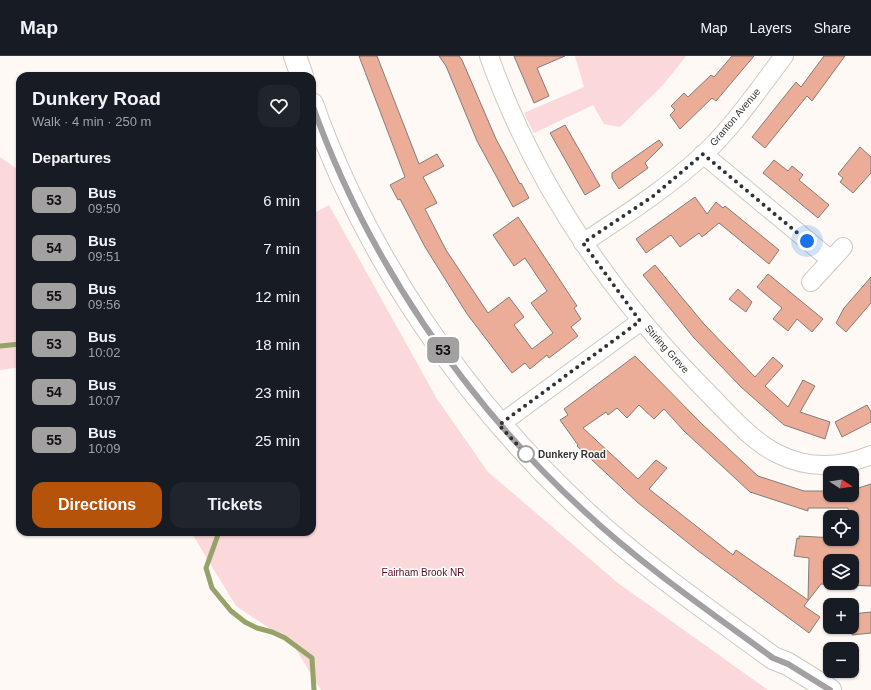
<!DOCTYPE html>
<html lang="en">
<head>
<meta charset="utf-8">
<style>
	:root { --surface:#171b24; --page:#20242c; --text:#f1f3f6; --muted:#9ea1a6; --line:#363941; --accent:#b45309 }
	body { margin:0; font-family:Helvetica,sans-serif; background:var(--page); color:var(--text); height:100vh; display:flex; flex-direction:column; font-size:15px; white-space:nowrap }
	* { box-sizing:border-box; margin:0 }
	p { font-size:13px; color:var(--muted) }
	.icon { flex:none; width:22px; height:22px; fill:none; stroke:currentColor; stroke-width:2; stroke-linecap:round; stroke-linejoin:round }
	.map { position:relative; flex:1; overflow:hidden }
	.sheet { position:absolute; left:16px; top:16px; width:300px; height:464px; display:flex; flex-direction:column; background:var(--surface); border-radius:12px; box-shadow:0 1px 3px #0004 }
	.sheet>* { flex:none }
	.badge { padding:0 8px; border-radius:6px; font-size:14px; line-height:26px }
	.needle { width:26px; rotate:102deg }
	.controls { position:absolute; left:823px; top:410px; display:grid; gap:8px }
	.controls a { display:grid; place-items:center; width:36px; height:36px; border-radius:8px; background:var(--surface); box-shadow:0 1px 3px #0004; font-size:20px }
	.you { position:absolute; width:20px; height:20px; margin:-10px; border:3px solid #fff; border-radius:50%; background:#1a73e8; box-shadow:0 0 0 6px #1a73e833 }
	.map>.badge { position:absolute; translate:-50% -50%; box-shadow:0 0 0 2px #fff }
	h2 { padding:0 16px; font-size:15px; line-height:36px }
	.round { display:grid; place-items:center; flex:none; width:42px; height:42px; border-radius:12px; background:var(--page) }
	.overview { display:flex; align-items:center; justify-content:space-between; height:68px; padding:0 16px }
	h1 { font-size:19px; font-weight:800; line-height:30px }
	.action { display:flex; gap:8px; margin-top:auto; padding:8px 16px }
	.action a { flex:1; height:46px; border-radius:12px; background:var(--accent); color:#fff; font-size:16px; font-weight:800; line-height:46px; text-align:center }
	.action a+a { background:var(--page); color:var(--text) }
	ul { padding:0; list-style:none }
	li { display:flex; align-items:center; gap:12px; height:48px; padding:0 16px }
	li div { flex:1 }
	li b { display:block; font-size:15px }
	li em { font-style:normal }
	li .badge { min-width:44px; font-weight:700; text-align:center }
	header { display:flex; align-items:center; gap:24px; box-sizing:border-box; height:56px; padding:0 20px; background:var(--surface); border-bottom:1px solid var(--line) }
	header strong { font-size:19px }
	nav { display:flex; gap:22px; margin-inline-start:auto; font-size:14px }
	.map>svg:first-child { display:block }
	.green { fill:#fbd8da }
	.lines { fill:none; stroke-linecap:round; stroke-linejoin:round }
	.stream { stroke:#96a26a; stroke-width:5 }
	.building { fill:#ebad98; stroke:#867c78; fill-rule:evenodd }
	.minor-casing { stroke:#d0c8c0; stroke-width:20 }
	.tertiary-casing { stroke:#d0c8c0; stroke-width:24 }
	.minor { stroke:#fff; stroke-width:18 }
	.tertiary { stroke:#fff; stroke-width:22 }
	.line-casing { stroke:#fff; stroke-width:9 }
	.line { stroke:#a2a0a0; stroke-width:6 }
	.walk { stroke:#34312e; stroke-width:4; stroke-dasharray:0 7.2 }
	.stop-dot { fill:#fff; stroke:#a2a0a0; stroke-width:2 }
	.labels { text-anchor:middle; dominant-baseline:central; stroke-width:3; stroke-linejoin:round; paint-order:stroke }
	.street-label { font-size:10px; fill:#34312e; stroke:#fff }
	.stop-label { font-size:10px; font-weight:bold; fill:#34312e; stroke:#fff; text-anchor:start }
	.park-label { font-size:10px; fill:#57091c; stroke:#fff }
</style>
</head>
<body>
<header>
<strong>Map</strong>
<nav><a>Map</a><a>Layers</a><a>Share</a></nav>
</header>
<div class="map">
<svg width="871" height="634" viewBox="0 0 871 634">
	<rect width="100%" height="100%" fill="#fef9f4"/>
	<g class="green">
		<polygon points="575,0 686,0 663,29 620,71 604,68 593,49 534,77 524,57 584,31"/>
		<polygon points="0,101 20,115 20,311 0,314"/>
		<polygon points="329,149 437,343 488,416 618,527 768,634 321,634 292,587 236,550 191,476 312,476 312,158"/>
	</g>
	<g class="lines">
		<g class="stream">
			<polyline points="0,290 20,288"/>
			<polyline points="219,476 206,512 212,532 231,555 245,566 257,572 272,576 285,582 312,602 314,634"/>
		</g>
	</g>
	<g class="building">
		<polygon points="359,0 377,0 419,108 437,98 444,110 423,121 437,147 425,153 446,194 488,257 509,241 524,261 514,269 532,293 553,277 531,247 547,235 525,202 514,210 493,179 518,161 577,250 574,252 581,263 571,271 578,280 549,302 547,299 530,313 525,307 512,317 467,258 425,191 400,143 398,144 390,129 405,121"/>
		<polygon points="439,0 459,0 462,4 496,83 520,128 521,127 529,142 513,151 477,85 446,10"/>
		<polygon points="514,0 565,0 537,12 549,40 534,47"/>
		<polygon points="732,0 754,0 716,45 712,42 680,73 670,59 675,54 671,50 684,37 688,41 711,19 714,21"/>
		<polygon points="824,0 845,0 812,45 807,40 765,92 752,81 796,26 801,31"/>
		<polygon points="565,69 600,130 585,139 550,77"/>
		<polygon points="659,84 663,89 645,107 648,112 619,133 612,122 612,117"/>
		<polygon points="860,91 871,101 871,117 853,137 840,126 843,122 838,118"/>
		<polygon points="774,104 788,115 792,110 803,119 799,124 829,149 818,162 763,117"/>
		<polygon points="695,141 707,158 716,146 723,152 725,150 779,194 769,208 719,167 702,181 699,177 680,191 671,179 646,197 636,183"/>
		<polygon points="655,209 704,268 755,321 773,301 783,310 765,330 788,351 803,324 815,330 800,356 830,366 825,383 784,369 741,331 694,282 643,219"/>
		<polygon points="768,218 823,263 812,276 797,263 788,275 773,263 782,252 757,231"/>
		<polygon points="871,221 871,247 846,276 836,267 844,252"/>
		<polygon points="738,233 752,246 746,256 729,243"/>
		<path d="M635 300 702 368 758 420 804 435H830V441L852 439V434L871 428V530L821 528 804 550 820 561 809 577 697 494 637 446 577 390 578 389 560 364 568 359 564 353ZM639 349 654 363 664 353 684 375 750 436 808 455V452H848L849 461H852V483L799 480V483L797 482 794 500 809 502 808 544 736 494 733 499 649 433 667 412 656 404 638 423 583 372 606 356 608 359 617 352 627 362ZM830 505H852V527H830Z"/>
		<polygon points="867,349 871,356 871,366 842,381 835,366"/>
		<polygon points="871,556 871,577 852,579 852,558"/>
	</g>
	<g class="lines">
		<g class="minor-casing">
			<g id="minor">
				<path d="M489 0C534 127 611 239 705 334 727 356 750 384 778 398 808 413 840 412 871 399"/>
				<polyline points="703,98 831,204"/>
				<path d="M583 187C625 159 666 133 703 99 734 70 758 34 784 0"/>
				<polyline points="811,226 843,191"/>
				<polyline points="499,369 641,265"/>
			</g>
		</g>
		<g class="tertiary-casing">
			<g id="tertiary">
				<polyline points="295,0 302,20"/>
				<path d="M312 48C366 201 465 345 584 455 642 509 709 555 773 602L788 608 830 634"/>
			</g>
		</g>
		<use href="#minor" class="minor"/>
		<use href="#tertiary" class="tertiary"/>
	</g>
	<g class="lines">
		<g class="line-casing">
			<path id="line" d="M312 48C366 201 465 346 584 455 642 509 709 555 773 602L788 608 830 634"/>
		</g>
		<use href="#line" class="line"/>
		<polyline class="walk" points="526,398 499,369 640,265 583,187 652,141 703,98 807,185"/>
	</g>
	<circle class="stop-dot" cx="526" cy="398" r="8"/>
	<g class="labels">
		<g class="street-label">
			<text transform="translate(735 61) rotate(-50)">Granton Avenue</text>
			<text transform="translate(667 293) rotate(48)">Stirling Grove</text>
		</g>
		<g class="stop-label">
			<text x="538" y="398">Dunkery Road</text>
		</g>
		<g class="park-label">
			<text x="423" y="516">Fairham Brook NR</text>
		</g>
	</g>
</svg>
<div class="controls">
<a><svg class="needle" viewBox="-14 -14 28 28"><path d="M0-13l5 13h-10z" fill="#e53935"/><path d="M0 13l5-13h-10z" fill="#9ea1a6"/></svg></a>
<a><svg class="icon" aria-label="locate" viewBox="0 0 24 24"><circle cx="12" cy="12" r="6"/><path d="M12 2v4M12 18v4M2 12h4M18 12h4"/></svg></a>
<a><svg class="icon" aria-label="layers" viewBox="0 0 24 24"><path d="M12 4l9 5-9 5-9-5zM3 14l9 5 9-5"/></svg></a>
<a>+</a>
<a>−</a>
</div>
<div class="you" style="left:807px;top:185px"></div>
<b class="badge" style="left:443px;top:294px;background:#a2a0a0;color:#111">53</b>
<section class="sheet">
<div class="overview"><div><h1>Dunkery Road</h1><p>Walk · 4 min · 250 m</p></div><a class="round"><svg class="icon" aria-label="heart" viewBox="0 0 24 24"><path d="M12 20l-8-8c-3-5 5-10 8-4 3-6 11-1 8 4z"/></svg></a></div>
<h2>Departures</h2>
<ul>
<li><span class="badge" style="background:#a2a0a0;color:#111">53</span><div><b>Bus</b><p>09:50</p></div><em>6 min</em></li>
<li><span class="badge" style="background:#a2a0a0;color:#111">54</span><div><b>Bus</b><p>09:51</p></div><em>7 min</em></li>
<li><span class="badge" style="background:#a2a0a0;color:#111">55</span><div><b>Bus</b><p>09:56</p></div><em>12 min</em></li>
<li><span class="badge" style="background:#a2a0a0;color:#111">53</span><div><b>Bus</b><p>10:02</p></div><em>18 min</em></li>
<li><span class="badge" style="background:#a2a0a0;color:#111">54</span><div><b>Bus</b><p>10:07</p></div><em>23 min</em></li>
<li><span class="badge" style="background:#a2a0a0;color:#111">55</span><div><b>Bus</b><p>10:09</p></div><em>25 min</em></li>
</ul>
<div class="action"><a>Directions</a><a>Tickets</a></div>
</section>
</div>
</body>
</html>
